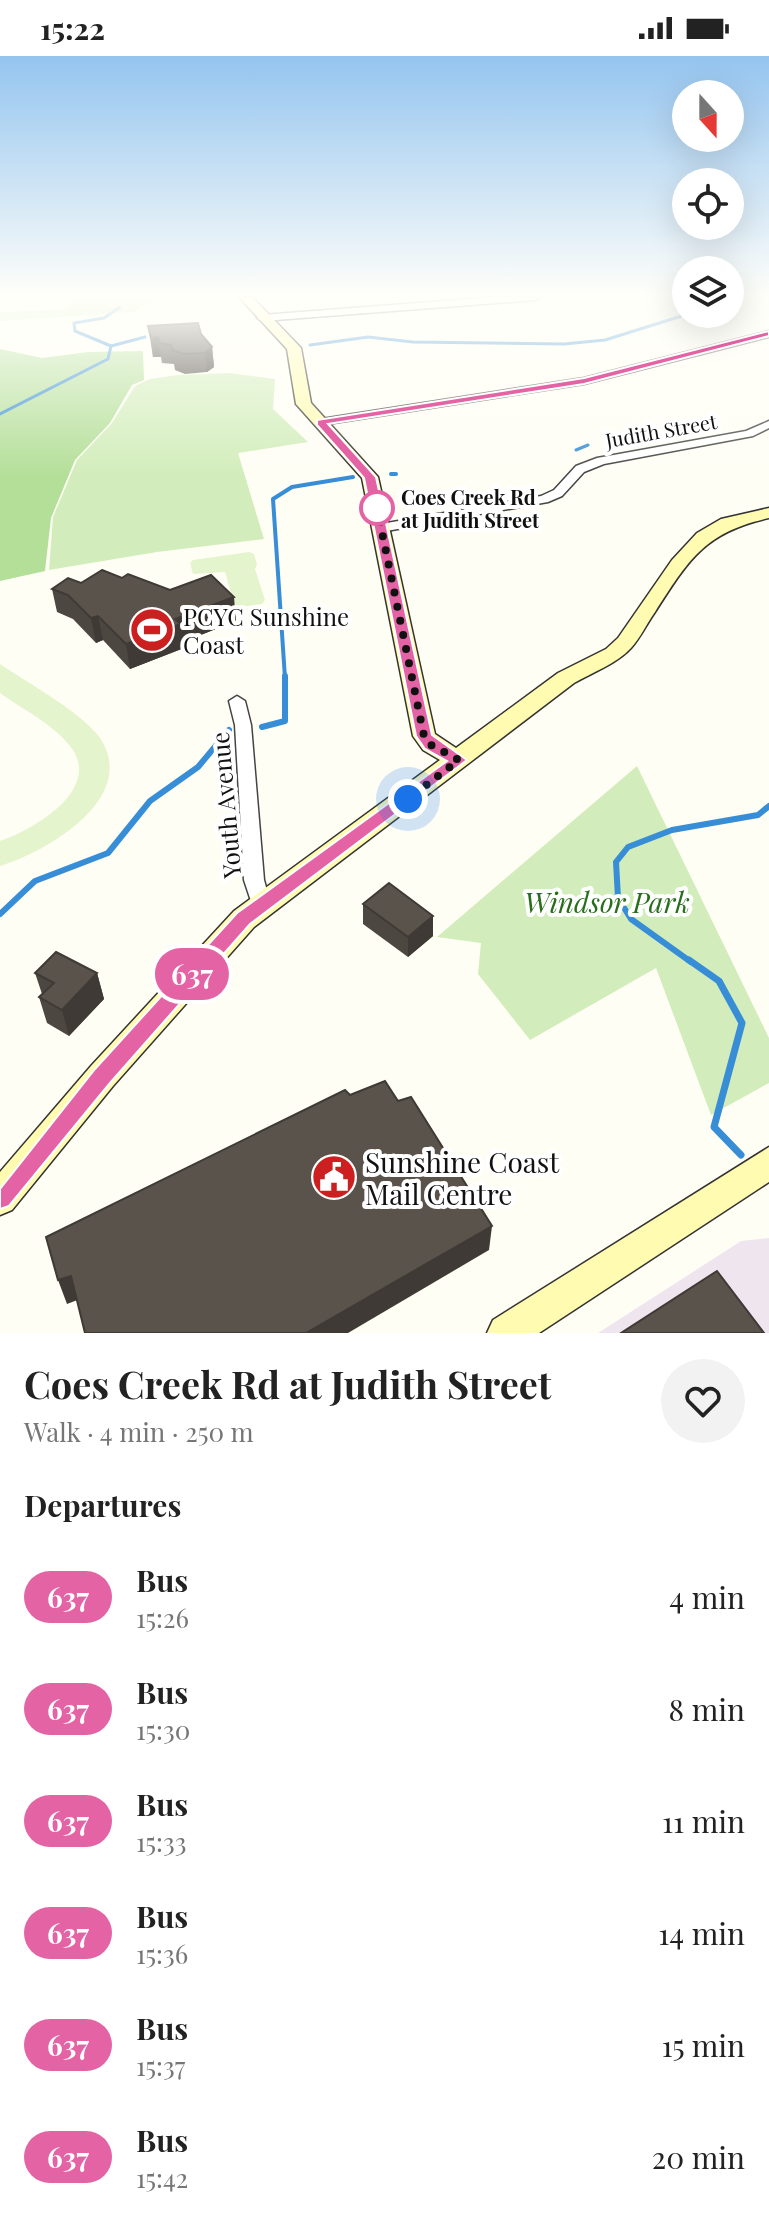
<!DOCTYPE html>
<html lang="en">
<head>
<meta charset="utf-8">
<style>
	:root { --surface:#fff; --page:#f2f2f2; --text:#222; --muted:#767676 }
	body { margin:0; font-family:"Playfair Display",serif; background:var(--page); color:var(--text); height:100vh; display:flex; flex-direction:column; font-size:30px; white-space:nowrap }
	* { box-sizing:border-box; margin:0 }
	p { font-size:26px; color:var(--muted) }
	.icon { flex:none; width:44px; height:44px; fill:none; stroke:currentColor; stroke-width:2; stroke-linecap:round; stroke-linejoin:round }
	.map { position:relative; height:1277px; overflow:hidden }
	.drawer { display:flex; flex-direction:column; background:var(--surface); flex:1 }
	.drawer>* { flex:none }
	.badge { padding:0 16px; border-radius:26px; font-size:28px; line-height:52px }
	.needle { width:52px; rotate:159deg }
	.tools { position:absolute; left:672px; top:24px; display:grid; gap:16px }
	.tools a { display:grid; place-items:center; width:72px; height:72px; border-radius:50%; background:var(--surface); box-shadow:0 8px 32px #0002; font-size:40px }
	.you { position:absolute; width:40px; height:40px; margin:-20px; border:6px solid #fff; border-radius:50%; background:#1a73e8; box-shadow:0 0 0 12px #1a73e833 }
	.map>.badge { position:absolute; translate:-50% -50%; box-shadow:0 0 0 4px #fff }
	h2 { padding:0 24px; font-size:30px; line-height:72px }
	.round { display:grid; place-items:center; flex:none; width:84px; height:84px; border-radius:42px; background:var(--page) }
	.head { display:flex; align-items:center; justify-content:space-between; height:136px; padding:0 24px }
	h1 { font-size:38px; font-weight:700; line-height:60px }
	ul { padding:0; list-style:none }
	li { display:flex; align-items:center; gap:24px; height:112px; padding:0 24px }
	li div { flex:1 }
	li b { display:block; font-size:30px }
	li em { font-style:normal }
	li .badge { min-width:88px; font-weight:700; text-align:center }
	.status { display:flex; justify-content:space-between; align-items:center; height:56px; padding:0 40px; background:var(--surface); direction:ltr }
	.status svg { height:22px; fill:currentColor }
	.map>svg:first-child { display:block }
	.industrial { fill:#efe5ef }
	.green { fill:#d2edbb }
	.forest { fill:#b4df99 }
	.pitch { fill:#e4f4cd }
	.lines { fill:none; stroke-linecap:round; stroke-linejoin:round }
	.stream-far3 { stroke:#388ed6; stroke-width:3 }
	.stream-far2 { stroke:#388ed6; stroke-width:4 }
	.stream-far1 { stroke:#388ed6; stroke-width:6 }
	.stream { stroke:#388ed6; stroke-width:7 }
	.street-casing { stroke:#444; stroke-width:3 }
	.secondary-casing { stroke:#333; stroke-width:3 }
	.street { fill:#fff; fill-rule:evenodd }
	.secondary { fill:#fffbb0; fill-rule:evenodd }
	.wall { fill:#4d4741 }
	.shaded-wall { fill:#3f3a35 }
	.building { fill:#5a534c; stroke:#3f3a35; stroke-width:2 }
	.line { fill:#e463a4; stroke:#fff; stroke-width:2 }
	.walk { stroke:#111; stroke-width:8; stroke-dasharray:0 14.4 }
	.stop-dot { fill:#fff; stroke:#e463a4; stroke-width:4 }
	.labels { text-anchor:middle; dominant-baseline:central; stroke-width:8; stroke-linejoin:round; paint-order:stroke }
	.far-street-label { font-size:20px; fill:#111; stroke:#fff }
	.far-stop-label { font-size:20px; font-weight:bold; fill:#111; stroke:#fff; text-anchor:start }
	.poi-label { font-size:24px; fill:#111; stroke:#fff; text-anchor:start }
	.street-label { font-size:24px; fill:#111; stroke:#fff }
	.near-park-label { font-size:28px; font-style:italic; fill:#286e1b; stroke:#fff }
	.near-poi-label { font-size:28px; fill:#111; stroke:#fff; text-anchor:start }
</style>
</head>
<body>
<div class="status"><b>15:22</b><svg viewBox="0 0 49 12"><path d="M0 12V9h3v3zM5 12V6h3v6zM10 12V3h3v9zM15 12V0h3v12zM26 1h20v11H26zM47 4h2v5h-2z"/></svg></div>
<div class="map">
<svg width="769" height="1277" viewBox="0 0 769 1277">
	<rect width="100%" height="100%" fill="#fffef5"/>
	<polygon class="industrial" points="769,1182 769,1277 598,1277 741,1185"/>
	<g class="green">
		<polygon points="72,241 160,241 133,256 0,265 0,256 68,253"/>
		<polygon points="230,317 275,323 273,353 308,386 238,397 264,483 157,496 49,514 53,461 77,404 112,367 135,330 150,323 178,319"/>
		<polygon points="637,710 769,982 769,1027 711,1059 656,912 530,984 478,918 481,887 437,881"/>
	</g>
	<polygon class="forest" points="0,293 42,302 88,296 143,295 144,324 132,329 110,367 75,404 51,462 45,515 0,525"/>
	<g class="pitch">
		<polygon points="249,496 254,498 257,508 255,513 265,544 262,548 240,551 234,548 225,516 193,518 190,507 193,504"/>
		<path d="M0 608C26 626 83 657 100 682 140 742 46 796 0 810V785C33 774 104 733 70 690 53 668 22 653 0 637Z"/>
	</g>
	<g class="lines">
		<g class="stream-far3">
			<polyline points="310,289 368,281 413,286 564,288 605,284 688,258"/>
			<polyline points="111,290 145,281"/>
			<polyline points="0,358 108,303 111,290 75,275 74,267 104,262 120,251"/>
			<polyline points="576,394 588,389"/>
		</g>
		<g class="stream-far2">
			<polyline points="391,418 396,418"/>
			<polyline points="285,622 273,443 292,431 353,421"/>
		</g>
		<g class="stream-far1">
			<polyline points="262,671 285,665 285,620"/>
			<polyline points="0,858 35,825 108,797 150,745 198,711 229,674"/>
			<polyline points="691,906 631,863 618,842 616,806 628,791 672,774 758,759 769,750"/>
		</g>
		<polyline class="stream" points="689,904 719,925 742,967 714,1071 741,1099"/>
		<g class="street-casing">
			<g id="street">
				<polygon points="496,241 540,241 536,244 262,265 257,262 262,259"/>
				<polygon points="769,275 769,281 584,328 321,369 315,366 321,363 584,322"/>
				<polygon points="769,365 769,372 753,380 604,408 584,416 562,440 548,446 381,476 374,472 381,468 541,440 554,434 576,410 597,402 746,375"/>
				<polygon points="237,640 245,645 251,669 264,824 271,849 268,854 261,857 254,854 244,824 235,669 229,645"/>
			</g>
		</g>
		<g class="secondary-casing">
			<g id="secondary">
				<path d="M239 241H252L301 292 311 347 378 421 435 678 456 692 558 617 606 593 618 582 672 504 697 477 721 463 769 452V462C705 476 689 503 655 556 647 567 641 581 631 592 616 608 593 616 574 627L254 871 113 1030 12 1154 0 1159V1116L91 1010 234 855 440 704 423 694 413 680 362 422 296 348 287 293Z"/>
				<polygon points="769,1091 769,1126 539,1277 487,1277 493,1264"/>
			</g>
		</g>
		<use href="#street" class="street"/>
		<use href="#secondary" class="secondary"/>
	</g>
	<g class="wall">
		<polygon points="148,270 201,278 212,291 214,311 207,316 185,318 175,314 174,308 162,307 161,301 153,301"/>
		<polygon points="81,527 236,565 183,586 184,592 130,613 103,584 96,587 73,563 57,556 52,533"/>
		<polygon points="363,848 433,860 433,880 408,901 363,868"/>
		<polygon points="35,917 97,917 104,943 69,980 47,967 39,941 42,938"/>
	</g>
	<g class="shaded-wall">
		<polygon points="158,281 161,301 153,301 151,282"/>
		<polygon points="212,291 214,311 207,316 205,297"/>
		<polygon points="234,541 236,565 183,586 184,592 130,613 126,588 175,563"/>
		<polygon points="98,560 103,584 96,587 91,562"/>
		<polygon points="433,860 433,880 408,901 408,881"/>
		<polygon points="97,917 104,943 69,980 62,954"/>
		<polygon points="492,1170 489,1194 348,1277 306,1277"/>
		<polygon points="71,1220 80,1243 67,1248 58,1224"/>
	</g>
	<g class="building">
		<polygon points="198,267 201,278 212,291 205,297 183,298 173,294 171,289 160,287 158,281 151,282 148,270"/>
		<polygon points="102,514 122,522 128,518 170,534 211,519 234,541 175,563 181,568 126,588 98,560 91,562 68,539 52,533 68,522 81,527"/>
		<polygon points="389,827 433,860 408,881 363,848"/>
		<polygon points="56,896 97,917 62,954 39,941 54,927 35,917"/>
		<polygon points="385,1025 398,1045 411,1041 492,1170 306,1277 85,1277 71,1220 58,1224 46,1181 345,1034 350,1039"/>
		<polygon points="717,1215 764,1277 621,1277"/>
	</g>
	<linearGradient id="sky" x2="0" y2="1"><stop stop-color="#94c4ef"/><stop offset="0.57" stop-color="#fffffa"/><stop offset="1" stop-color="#fffffa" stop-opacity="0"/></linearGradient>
	<rect width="769" height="420" fill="url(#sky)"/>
	<polygon class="line" points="769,275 769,280 584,328 328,368 376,421 432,679 467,704 250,868 110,1027 9,1150 0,1153 0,1133 95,1013 237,857 447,705 425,693 416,680 364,422 317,369 317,364 584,322"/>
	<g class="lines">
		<polyline class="walk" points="377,452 424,680 431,689 459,704 408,743"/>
	</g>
	<defs>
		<g id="stadium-disc" transform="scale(2.3)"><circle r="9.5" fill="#cb201f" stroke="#fff"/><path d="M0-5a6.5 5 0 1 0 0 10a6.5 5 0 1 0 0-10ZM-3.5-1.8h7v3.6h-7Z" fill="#fff"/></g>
		<g id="civic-disc" transform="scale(2.3)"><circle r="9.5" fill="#cb201f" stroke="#fff"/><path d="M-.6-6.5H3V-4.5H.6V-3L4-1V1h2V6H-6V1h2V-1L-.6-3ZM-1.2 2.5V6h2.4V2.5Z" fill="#fff"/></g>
	</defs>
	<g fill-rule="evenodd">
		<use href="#stadium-disc" x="152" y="574"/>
		<use href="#civic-disc" x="334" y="1121"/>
	</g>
	<circle class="stop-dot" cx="377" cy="452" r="16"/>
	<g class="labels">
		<g class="far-street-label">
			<text transform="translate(661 374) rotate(-10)">Judith Street</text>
		</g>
		<g class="far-stop-label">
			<text x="401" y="440">Coes Creek Rd<tspan x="401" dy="23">at Judith Street</tspan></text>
		</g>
		<g class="poi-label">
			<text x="183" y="560">PCYC Sunshine<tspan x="183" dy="28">Coast</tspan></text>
		</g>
		<g class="street-label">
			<text transform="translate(225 749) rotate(-95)">Youth Avenue</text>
		</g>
		<g class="near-park-label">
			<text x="607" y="845">Windsor Park</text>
		</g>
		<g class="near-poi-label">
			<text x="365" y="1105">Sunshine Coast<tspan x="365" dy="32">Mail Centre</tspan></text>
		</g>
	</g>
</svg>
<div class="tools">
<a><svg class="needle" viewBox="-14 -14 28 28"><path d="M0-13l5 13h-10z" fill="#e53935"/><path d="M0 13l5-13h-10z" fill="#767676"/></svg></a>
<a><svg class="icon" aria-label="locate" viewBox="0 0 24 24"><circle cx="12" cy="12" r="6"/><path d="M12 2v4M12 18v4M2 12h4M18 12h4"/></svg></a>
<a><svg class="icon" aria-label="layers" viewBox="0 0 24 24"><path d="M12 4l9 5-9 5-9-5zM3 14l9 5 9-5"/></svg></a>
</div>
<div class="you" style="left:408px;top:743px"></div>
<b class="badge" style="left:192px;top:918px;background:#e463a4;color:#fff">637</b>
</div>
<section class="drawer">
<div class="head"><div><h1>Coes Creek Rd at Judith Street</h1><p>Walk · 4 min · 250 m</p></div><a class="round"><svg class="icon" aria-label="heart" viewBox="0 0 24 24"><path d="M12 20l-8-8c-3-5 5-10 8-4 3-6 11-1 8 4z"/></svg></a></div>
<h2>Departures</h2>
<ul>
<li><span class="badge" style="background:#e463a4;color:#fff">637</span><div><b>Bus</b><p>15:26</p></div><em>4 min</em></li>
<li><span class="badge" style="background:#e463a4;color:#fff">637</span><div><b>Bus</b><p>15:30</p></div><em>8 min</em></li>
<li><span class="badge" style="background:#e463a4;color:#fff">637</span><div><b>Bus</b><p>15:33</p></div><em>11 min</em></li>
<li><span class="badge" style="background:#e463a4;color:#fff">637</span><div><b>Bus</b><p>15:36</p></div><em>14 min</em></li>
<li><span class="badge" style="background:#e463a4;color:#fff">637</span><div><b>Bus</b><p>15:37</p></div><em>15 min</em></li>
<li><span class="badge" style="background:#e463a4;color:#fff">637</span><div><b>Bus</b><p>15:42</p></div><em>20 min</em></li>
</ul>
</section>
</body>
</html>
